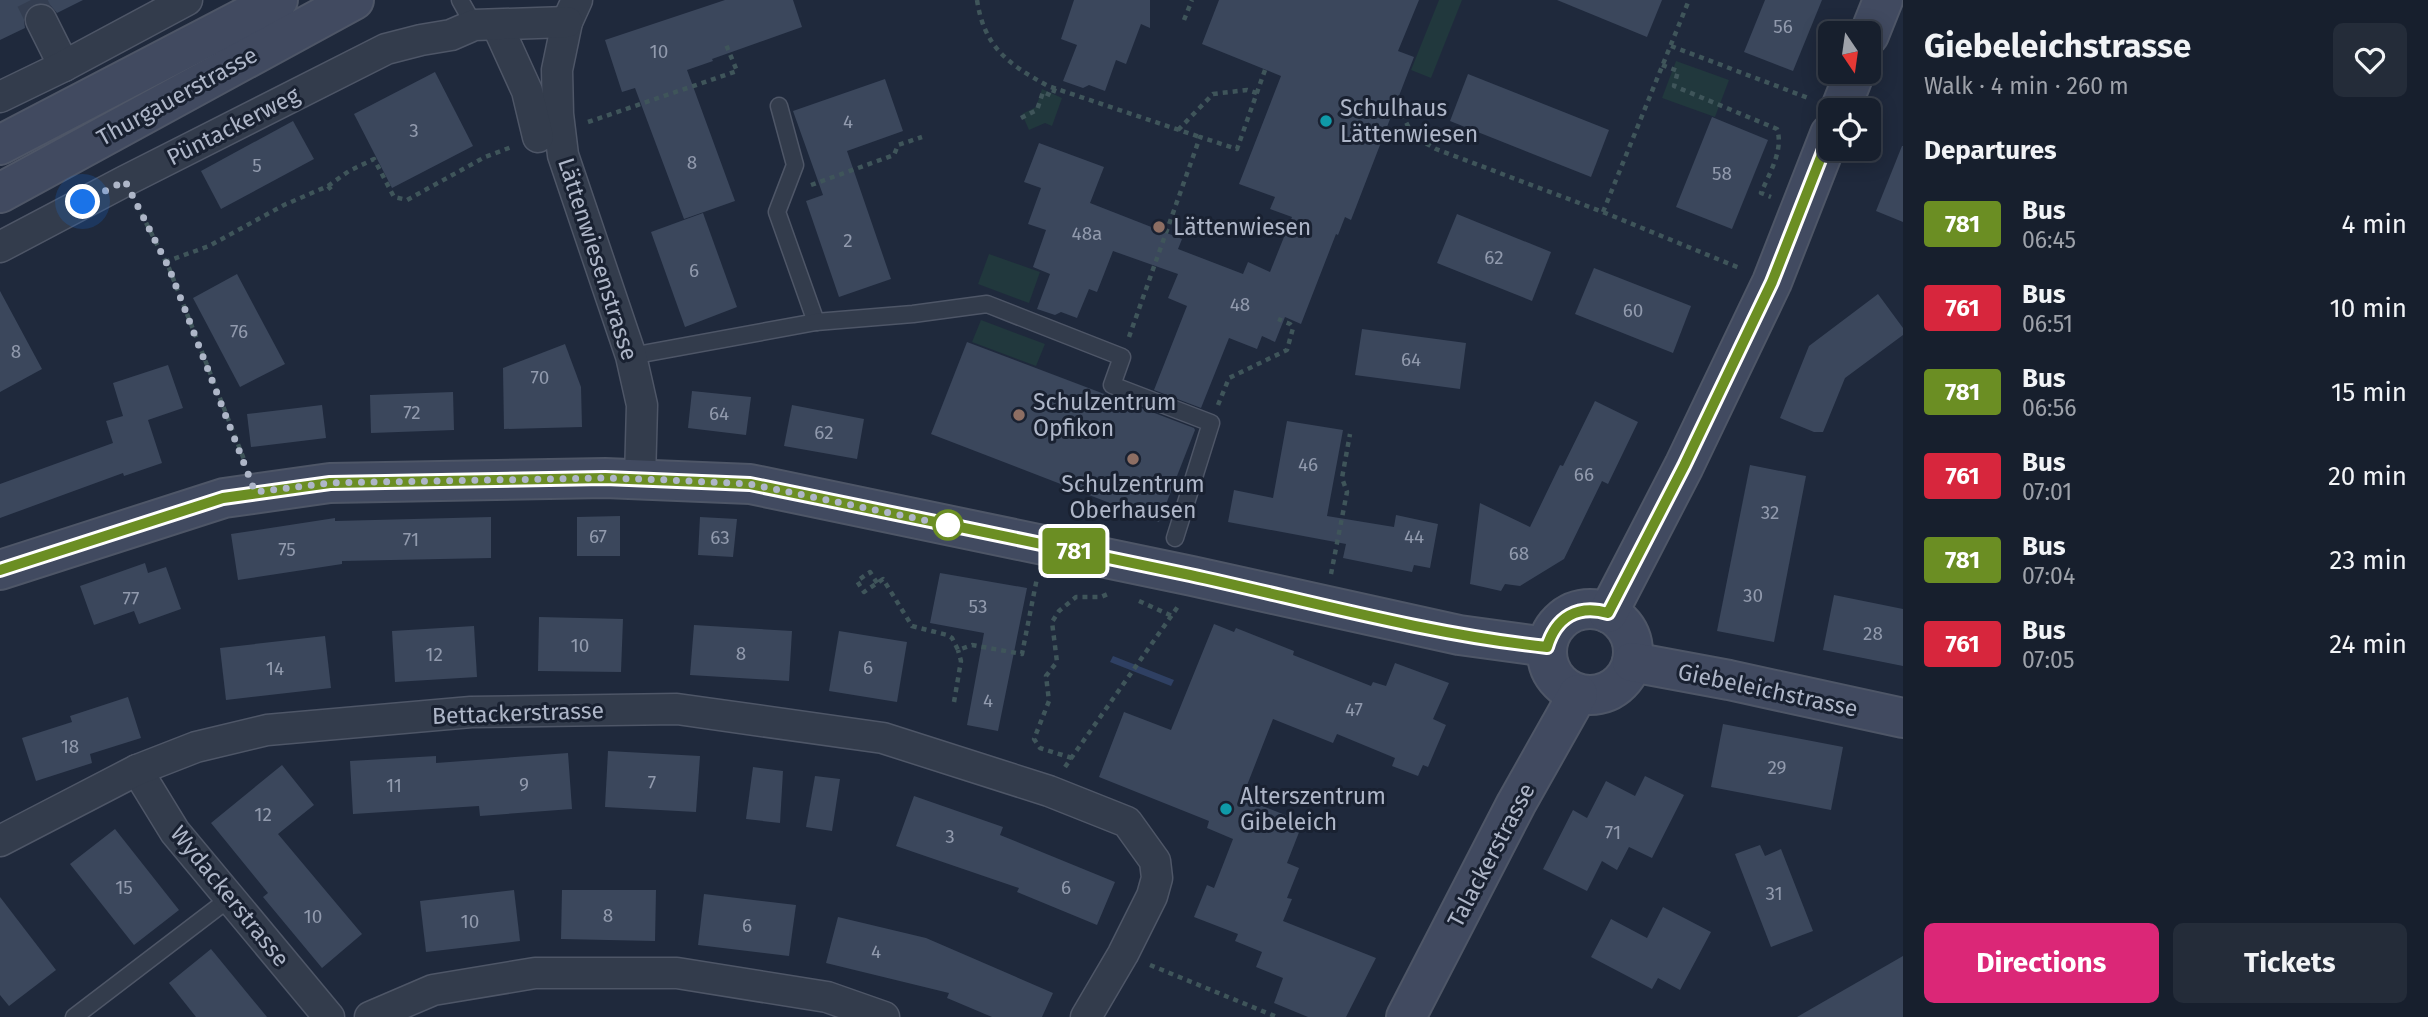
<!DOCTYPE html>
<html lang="en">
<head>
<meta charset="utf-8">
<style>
	:root { --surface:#171f2d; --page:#242c39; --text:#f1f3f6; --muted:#9ea2aa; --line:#363d49; --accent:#db2777 }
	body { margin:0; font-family:"Fira Sans",sans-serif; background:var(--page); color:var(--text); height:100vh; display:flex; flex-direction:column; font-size:26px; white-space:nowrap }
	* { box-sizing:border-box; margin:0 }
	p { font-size:23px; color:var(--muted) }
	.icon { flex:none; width:38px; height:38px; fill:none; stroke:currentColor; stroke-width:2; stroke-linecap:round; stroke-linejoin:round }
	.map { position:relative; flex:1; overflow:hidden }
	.drawer { display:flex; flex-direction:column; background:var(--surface); width:525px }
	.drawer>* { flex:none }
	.badge { padding:0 14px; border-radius:5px; font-size:24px; line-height:46px }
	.needle { width:46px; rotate:167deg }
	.fabs { position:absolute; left:1818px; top:21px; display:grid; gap:14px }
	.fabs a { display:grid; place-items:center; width:63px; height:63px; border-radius:10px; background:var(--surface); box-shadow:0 4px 18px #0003,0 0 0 2px var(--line); font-size:35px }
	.you { position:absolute; width:35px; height:35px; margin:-18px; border:5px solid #fff; border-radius:50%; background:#1a73e8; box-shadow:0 0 0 10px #1a73e833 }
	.map>.badge { position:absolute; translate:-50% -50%; box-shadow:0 0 0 4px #fff }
	h2 { padding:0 21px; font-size:26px; line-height:63px }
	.round { display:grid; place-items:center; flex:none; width:74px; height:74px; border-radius:10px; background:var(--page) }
	.head { display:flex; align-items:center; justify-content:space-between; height:119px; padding:0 21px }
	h1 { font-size:33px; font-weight:700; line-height:52px }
	.cta { display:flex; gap:14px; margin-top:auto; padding:14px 21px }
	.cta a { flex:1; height:80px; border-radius:10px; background:var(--accent); color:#fff; font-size:28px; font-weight:700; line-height:80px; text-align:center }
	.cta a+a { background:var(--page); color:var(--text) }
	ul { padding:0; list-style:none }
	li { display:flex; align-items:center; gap:21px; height:84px; padding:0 21px }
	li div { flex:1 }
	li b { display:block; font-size:26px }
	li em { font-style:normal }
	li .badge { min-width:77px; font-weight:700; text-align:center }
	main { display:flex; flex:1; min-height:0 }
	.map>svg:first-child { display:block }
	.green { fill:#21383d }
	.water { fill:#2f4063 }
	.building { fill:#3b475c }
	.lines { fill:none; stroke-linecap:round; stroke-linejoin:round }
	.street-tunnel { stroke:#343e51; stroke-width:30; stroke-dasharray:30 15; stroke-linecap:butt }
	.lane-casing { stroke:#4e5667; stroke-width:19 }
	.street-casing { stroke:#4e5667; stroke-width:33 }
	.secondary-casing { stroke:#4e5667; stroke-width:42 }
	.path { stroke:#3f555a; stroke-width:4.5; stroke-dasharray:5 5; stroke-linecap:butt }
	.lane { stroke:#333c4c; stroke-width:16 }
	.street { stroke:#333c4c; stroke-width:30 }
	.secondary { stroke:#414a60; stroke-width:38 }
	.line-casing { stroke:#fff; stroke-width:16 }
	.line { stroke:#6b8e23; stroke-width:10 }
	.walk { stroke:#aeb6c8; stroke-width:7; stroke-dasharray:0 12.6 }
	.culture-dot { fill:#0f9aa8; stroke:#192131; stroke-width:2.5 }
	.education-dot { fill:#8d6e63; stroke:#192131; stroke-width:2.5 }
	.stop-dot { fill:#fff; stroke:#6b8e23; stroke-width:3.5 }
	.labels { text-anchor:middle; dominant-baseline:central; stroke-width:6; stroke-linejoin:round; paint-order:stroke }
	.number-label { font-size:19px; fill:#919aad }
	.street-label { font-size:23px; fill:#aeb6c8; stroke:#192131 }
	.poi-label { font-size:23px; fill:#aeb6c8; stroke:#192131; text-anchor:start }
</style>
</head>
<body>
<main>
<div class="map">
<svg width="1903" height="1017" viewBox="0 0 1903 1017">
	<rect width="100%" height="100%" fill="#1f293c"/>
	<g class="green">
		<polygon points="1439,0 1462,0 1431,78 1411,70"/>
		<polygon points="1676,61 1729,80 1715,117 1662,98"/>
		<polygon points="1042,89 1062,98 1052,126 1045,123 1029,130 1022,114 1036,107"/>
		<polygon points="989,254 1040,272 1029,303 978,284"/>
		<polygon points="981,320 1045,344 1036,366 972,342"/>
	</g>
	<polygon class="water" points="1113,656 1174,680 1171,686 1110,662"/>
	<g class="building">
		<polygon points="0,0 83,0 57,13 50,5 41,3 34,4 26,11 24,20 25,28 0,40"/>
		<polygon points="725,0 793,0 802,27 712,59 713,61 687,70 735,201 684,219 635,88 622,92 605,40"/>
		<polygon points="1074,0 1150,0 1150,28 1141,24 1126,64 1116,60 1105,91 1089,85 1083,88 1063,81 1077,45 1061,39"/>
		<polygon points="1219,0 1419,0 1398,51 1414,57 1351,220 1345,217 1338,235 1336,234 1301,324 1285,317 1275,342 1262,336 1257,349 1229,338 1201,408 1154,390 1187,306 1168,298 1178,274 1113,251 1097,292 1089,289 1077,318 1061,312 1055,315 1037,309 1050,274 1033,267 1046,230 1028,224 1041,188 1024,182 1039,143 1104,167 1090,203 1182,239 1178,249 1243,274 1248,262 1270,272 1292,217 1270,209 1275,197 1239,184 1281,76 1202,44"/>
		<polygon points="1557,0 1662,0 1647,37"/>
		<polygon points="1765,0 1822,0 1793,71 1744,52"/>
		<polygon points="435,72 473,146 392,188 354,114"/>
		<polygon points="1468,74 1609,130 1591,177 1450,121"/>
		<polygon points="885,79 903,131 847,151 891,279 839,297 806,201 823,195 793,111"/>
		<polygon points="1712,117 1768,140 1732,229 1676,207"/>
		<polygon points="293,121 314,159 221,209 201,171"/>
		<polygon points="1902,146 1903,146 1903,222 1876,211"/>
		<polygon points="703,213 737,307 685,327 651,232"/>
		<polygon points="1457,214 1551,252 1532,301 1437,263"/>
		<polygon points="1594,268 1691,306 1673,353 1575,314"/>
		<polygon points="237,274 285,364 240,387 193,298"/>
		<polygon points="0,291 42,369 0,392"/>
		<polygon points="1878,294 1903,328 1903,335 1845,378 1823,432 1814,432 1780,418 1809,346"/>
		<polygon points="1362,329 1466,343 1460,389 1355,375"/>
		<polygon points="967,342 1194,428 1195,430 1159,522 931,434"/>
		<polygon points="565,344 581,387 582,427 504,429 503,368"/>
		<polygon points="168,365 183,408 148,420 162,463 124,476 123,473 0,518 0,484 113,443 106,421 123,416 113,383"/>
		<polygon points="692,391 751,397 746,435 688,428"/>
		<polygon points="453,392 454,430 371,433 370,395"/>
		<polygon points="1595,401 1638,422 1608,484 1602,481 1564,559 1520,586 1505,584 1501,591 1470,584 1480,503 1530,527 1560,465 1563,466"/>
		<polygon points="322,405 326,438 251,447 247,414"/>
		<polygon points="792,405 864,419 857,459 784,446"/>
		<polygon points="1287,421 1343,430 1327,516 1394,527 1396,515 1438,524 1430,568 1414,565 1412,572 1343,558 1346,544 1228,522 1234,490 1273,498"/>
		<polygon points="1750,465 1806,476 1774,642 1717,631"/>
		<polygon points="620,516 620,556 577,556 577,517"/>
		<polygon points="491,517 491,558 342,561 342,564 238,580 231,534 335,518 335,521"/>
		<polygon points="700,517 737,519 733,557 698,555"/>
		<polygon points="145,563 148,573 166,567 181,609 139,624 134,611 94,625 80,586"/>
		<polygon points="940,573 1027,588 998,731 967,725 984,633 930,623"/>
		<polygon points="1834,595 1903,609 1903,666 1823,650"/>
		<polygon points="539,617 623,619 621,672 538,671"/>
		<polygon points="1214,624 1234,632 1236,628 1294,651 1293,655 1371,686 1373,682 1386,686 1395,663 1449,683 1433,719 1446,725 1428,767 1423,765 1418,776 1392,766 1395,758 1337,734 1333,743 1273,719 1242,798 1303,822 1287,863 1299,868 1287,898 1292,899 1283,921 1376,958 1346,1017 1308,1017 1274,1003 1283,978 1256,967 1262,952 1235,941 1238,934 1194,917 1207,885 1214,888 1233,839 1207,828 1209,821 1099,777 1124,712 1171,730"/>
		<polygon points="694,625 792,631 789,681 690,675"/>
		<polygon points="474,626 477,677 395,682 392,631"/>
		<polygon points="839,631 907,642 897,702 829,691"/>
		<polygon points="325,636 331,688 226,700 220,648"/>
		<polygon points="128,697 141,738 90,754 92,763 36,781 22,738 72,722 70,716"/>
		<polygon points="1723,724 1843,747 1831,810 1711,787"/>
		<polygon points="608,751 700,756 696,812 605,807"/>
		<polygon points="568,753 572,809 480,816 479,806 353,814 350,761 436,756 436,763"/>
		<polygon points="282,765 314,805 278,834 362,934 322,968 263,897 268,893 211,823"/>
		<polygon points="753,767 783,771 780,823 746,819"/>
		<polygon points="815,776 840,779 832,831 806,827"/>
		<polygon points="1645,776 1684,795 1652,858 1629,847 1617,870 1602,861 1587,891 1543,869 1573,810 1587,818 1606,781 1635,796"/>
		<polygon points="914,796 1003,827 1000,835 1115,882 1097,925 1017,892 1019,888 896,846"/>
		<polygon points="115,829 179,910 134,945 70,864"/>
		<polygon points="1760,845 1765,856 1781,849 1813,931 1771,947 1735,854"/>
		<polygon points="514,890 520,941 426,952 420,901"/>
		<polygon points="562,890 656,890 655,941 561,939"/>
		<polygon points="704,894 796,905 789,956 698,945"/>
		<polygon points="0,897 56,970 9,1006 0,995"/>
		<polygon points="1663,907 1711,932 1680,990 1658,978 1652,989 1591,957 1611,919 1647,938"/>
		<polygon points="838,917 926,938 1053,993 1042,1017 992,1017 947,998 949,993 826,963"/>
		<polygon points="211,949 267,1017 196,1017 169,983"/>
		<polygon points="1903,956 1903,1017 1797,1017"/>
	</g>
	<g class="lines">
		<polyline class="street-tunnel" points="31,0 41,20"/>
		<g class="lane-casing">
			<g id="lane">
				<polyline points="460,0 474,25"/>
				<polyline points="779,106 795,165 777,212 816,322"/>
				<polyline points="631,356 816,322 913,314 987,304 1122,357 1112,385 1211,423 1175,538"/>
				<polyline points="74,1017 230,898"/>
			</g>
		</g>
		<g class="street-casing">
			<g id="street">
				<polyline points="577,0 567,22 557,70 558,114 563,155 631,356 642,405 640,479"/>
				<polyline points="41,20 64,66"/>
				<polyline points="497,25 527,91 538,137"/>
				<polyline points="0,97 64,66 187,0"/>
				<polyline points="0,247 125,181 386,49 421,40 451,35 474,25 567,22"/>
				<polyline points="137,770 175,832 329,1017"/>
				<polyline points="0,841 137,770 196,747 267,730 471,712 677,709 883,738 1049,791 1127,822 1155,861 1157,878 1152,896 1123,954 1086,1017"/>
				<polyline points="370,1017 433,990 535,973 677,973 827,997 884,1017"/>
			</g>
		</g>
		<g class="secondary-casing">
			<g id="secondary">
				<polyline points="1869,35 1883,0"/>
				<polyline points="1840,110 1855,72"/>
				<polyline points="0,145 278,0"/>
				<polyline points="0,193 354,0"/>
				<polyline points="0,570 224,498 330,483 605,478 750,484 1192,576 1459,635 1547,647"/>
				<circle cx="1590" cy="652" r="43"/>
				<polyline points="1608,613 1684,466 1772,282 1830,134"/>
				<polyline points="1632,662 1729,680 1903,718"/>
				<polyline points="1406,1017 1516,804 1578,694"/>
			</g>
		</g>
		<g class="path">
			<path d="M977 0C984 47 1008 64 1048 86L1200 137"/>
			<polyline points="1184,20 1192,0"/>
			<polyline points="1671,46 1811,99"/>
			<path d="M1662 65 1678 71 1674 86 1777 129C1784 150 1769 174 1761 193L1771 197"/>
			<polyline points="1395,107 1400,110 1413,136 1436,149 1603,212 1742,269"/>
			<polyline points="1021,118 1037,110 1043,92 1052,96 1055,88"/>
			<polyline points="588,122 737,71 725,42"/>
			<polyline points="1178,130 1213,94 1247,90 1257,93"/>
			<polyline points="811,185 894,155 898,145 922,137"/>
			<polyline points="328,186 349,171 374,159 394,197 407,200 485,157 514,146"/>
			<polyline points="137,205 169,268 245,462"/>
			<polyline points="1603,212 1689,0"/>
			<polyline points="165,262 209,246 284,205 328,186 333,192"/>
			<polyline points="1129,337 1200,137 1237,149 1265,70"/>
			<polyline points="1218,405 1229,378 1287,350 1293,328 1290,324 1278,319"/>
			<polyline points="1331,574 1347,492 1342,478 1350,434"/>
			<polyline points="877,583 870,572 857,581 864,592 883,579 912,626 947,635 952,638 958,650 972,645 1022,654 1037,578"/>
			<polyline points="1139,601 1172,616"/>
			<polyline points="954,702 961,661 958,650"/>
			<polyline points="1072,758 1040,748 1034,739 1049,701 1046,676 1057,662 1052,622 1059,611 1076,597 1101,597 1110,593"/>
			<polyline points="1065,767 1179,605"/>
			<polyline points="1150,965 1277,1017"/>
		</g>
		<use href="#lane" class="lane"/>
		<use href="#street" class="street"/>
		<use href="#secondary" class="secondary"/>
	</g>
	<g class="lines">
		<g class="line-casing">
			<path id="line" d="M0 570 223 498 330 483 605 478 750 484C897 514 1043 544 1190 575 1309 601 1426 634 1547 647 1556 617 1578 604 1608 613L1684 466 1772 282 1830 134"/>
		</g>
		<use href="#line" class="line"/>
		<polyline class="walk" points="83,202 125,181 169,268 255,492 330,483 379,482 605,478 668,480 750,484 948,525"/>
	</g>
	<g class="culture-dot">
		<circle cx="1326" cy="121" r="7"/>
		<circle cx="1226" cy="809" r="7"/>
	</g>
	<g class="education-dot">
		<circle cx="1159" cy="227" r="7"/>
		<circle cx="1019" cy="415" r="7"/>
		<circle cx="1133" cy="459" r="7"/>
	</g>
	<circle class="stop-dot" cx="948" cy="525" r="14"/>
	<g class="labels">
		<g class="number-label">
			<text x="1783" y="26">56</text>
			<text x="659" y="51">10</text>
			<text x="848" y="121">4</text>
			<text x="414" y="130">3</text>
			<text x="692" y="162">8</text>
			<text x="257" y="165">5</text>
			<text x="1722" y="173">58</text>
			<text x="1087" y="233">48a</text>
			<text x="848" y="240">2</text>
			<text x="1494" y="257">62</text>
			<text x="694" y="270">6</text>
			<text x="1240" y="304">48</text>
			<text x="1633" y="310">60</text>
			<text x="239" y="331">76</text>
			<text x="16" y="351">8</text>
			<text x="1411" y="359">64</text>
			<text x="540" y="377">70</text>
			<text x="412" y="412">72</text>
			<text x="719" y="413">64</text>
			<text x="824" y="432">62</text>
			<text x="1308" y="464">46</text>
			<text x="1584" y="474">66</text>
			<text x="1770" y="512">32</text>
			<text x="598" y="536">67</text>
			<text x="1414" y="536">44</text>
			<text x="720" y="537">63</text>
			<text x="411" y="539">71</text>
			<text x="287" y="549">75</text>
			<text x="1519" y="553">68</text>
			<text x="1753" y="595">30</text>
			<text x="131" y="598">77</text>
			<text x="978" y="606">53</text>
			<text x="1873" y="633">28</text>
			<text x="580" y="645">10</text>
			<text x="741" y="653">8</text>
			<text x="434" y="654">12</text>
			<text x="868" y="667">6</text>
			<text x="275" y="668">14</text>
			<text x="988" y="700">4</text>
			<text x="1354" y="709">47</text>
			<text x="70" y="746">18</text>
			<text x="1777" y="767">29</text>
			<text x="652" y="782">7</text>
			<text x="524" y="784">9</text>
			<text x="394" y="785">11</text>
			<text x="263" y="814">12</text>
			<text x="1613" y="832">71</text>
			<text x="950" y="836">3</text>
			<text x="124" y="887">15</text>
			<text x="1066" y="887">6</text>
			<text x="1774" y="893">31</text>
			<text x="608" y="915">8</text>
			<text x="313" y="916">10</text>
			<text x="470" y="921">10</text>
			<text x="747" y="925">6</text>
			<text x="876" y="951">4</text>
		</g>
		<g class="street-label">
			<text transform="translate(177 96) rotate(-29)">Thurgauerstrasse</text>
			<text transform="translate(233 126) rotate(-27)">Püntackerweg</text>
			<text transform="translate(598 259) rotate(72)">Lättenwiesenstrasse</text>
			<text transform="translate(1768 690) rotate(12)">Giebeleichstrasse</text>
			<text transform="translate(518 713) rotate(-2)">Bettackerstrasse</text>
			<text transform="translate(1491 855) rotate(-62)">Talackerstrasse</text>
			<text transform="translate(230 896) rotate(51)">Wydackerstrasse</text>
		</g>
		<g class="poi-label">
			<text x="1340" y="108">Schulhaus<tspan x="1340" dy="26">Lättenwiesen</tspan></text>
			<text x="1173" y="227">Lättenwiesen</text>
			<text x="1033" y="402">Schulzentrum<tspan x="1033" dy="26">Opfikon</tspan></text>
			<text x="1133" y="484" text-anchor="middle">Schulzentrum<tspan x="1133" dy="26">Oberhausen</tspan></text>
			<text x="1240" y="796">Alterszentrum<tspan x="1240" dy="26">Gibeleich</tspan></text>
		</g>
	</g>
</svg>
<div class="fabs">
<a><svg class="needle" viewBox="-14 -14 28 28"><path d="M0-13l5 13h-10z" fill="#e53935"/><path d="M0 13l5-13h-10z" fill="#9ea2aa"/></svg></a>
<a><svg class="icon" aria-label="locate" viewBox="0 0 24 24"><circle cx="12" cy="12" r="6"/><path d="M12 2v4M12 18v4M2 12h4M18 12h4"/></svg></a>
</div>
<div class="you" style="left:83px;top:202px"></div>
<b class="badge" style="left:1074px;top:551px;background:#6b8e23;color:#fff">781</b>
</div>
<section class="drawer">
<div class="head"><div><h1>Giebeleichstrasse</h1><p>Walk · 4 min · 260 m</p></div><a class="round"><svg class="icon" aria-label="heart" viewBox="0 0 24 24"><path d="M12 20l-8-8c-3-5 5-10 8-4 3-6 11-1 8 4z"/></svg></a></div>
<h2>Departures</h2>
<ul>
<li><span class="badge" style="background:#6b8e23;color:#fff">781</span><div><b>Bus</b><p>06:45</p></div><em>4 min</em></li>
<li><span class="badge" style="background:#d7263d;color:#fff">761</span><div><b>Bus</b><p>06:51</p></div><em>10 min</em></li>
<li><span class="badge" style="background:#6b8e23;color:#fff">781</span><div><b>Bus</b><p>06:56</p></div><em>15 min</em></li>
<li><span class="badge" style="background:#d7263d;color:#fff">761</span><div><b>Bus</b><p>07:01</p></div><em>20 min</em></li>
<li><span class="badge" style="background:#6b8e23;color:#fff">781</span><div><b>Bus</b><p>07:04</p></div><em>23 min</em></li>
<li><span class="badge" style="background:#d7263d;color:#fff">761</span><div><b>Bus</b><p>07:05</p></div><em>24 min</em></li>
</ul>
<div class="cta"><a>Directions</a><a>Tickets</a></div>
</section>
</main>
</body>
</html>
